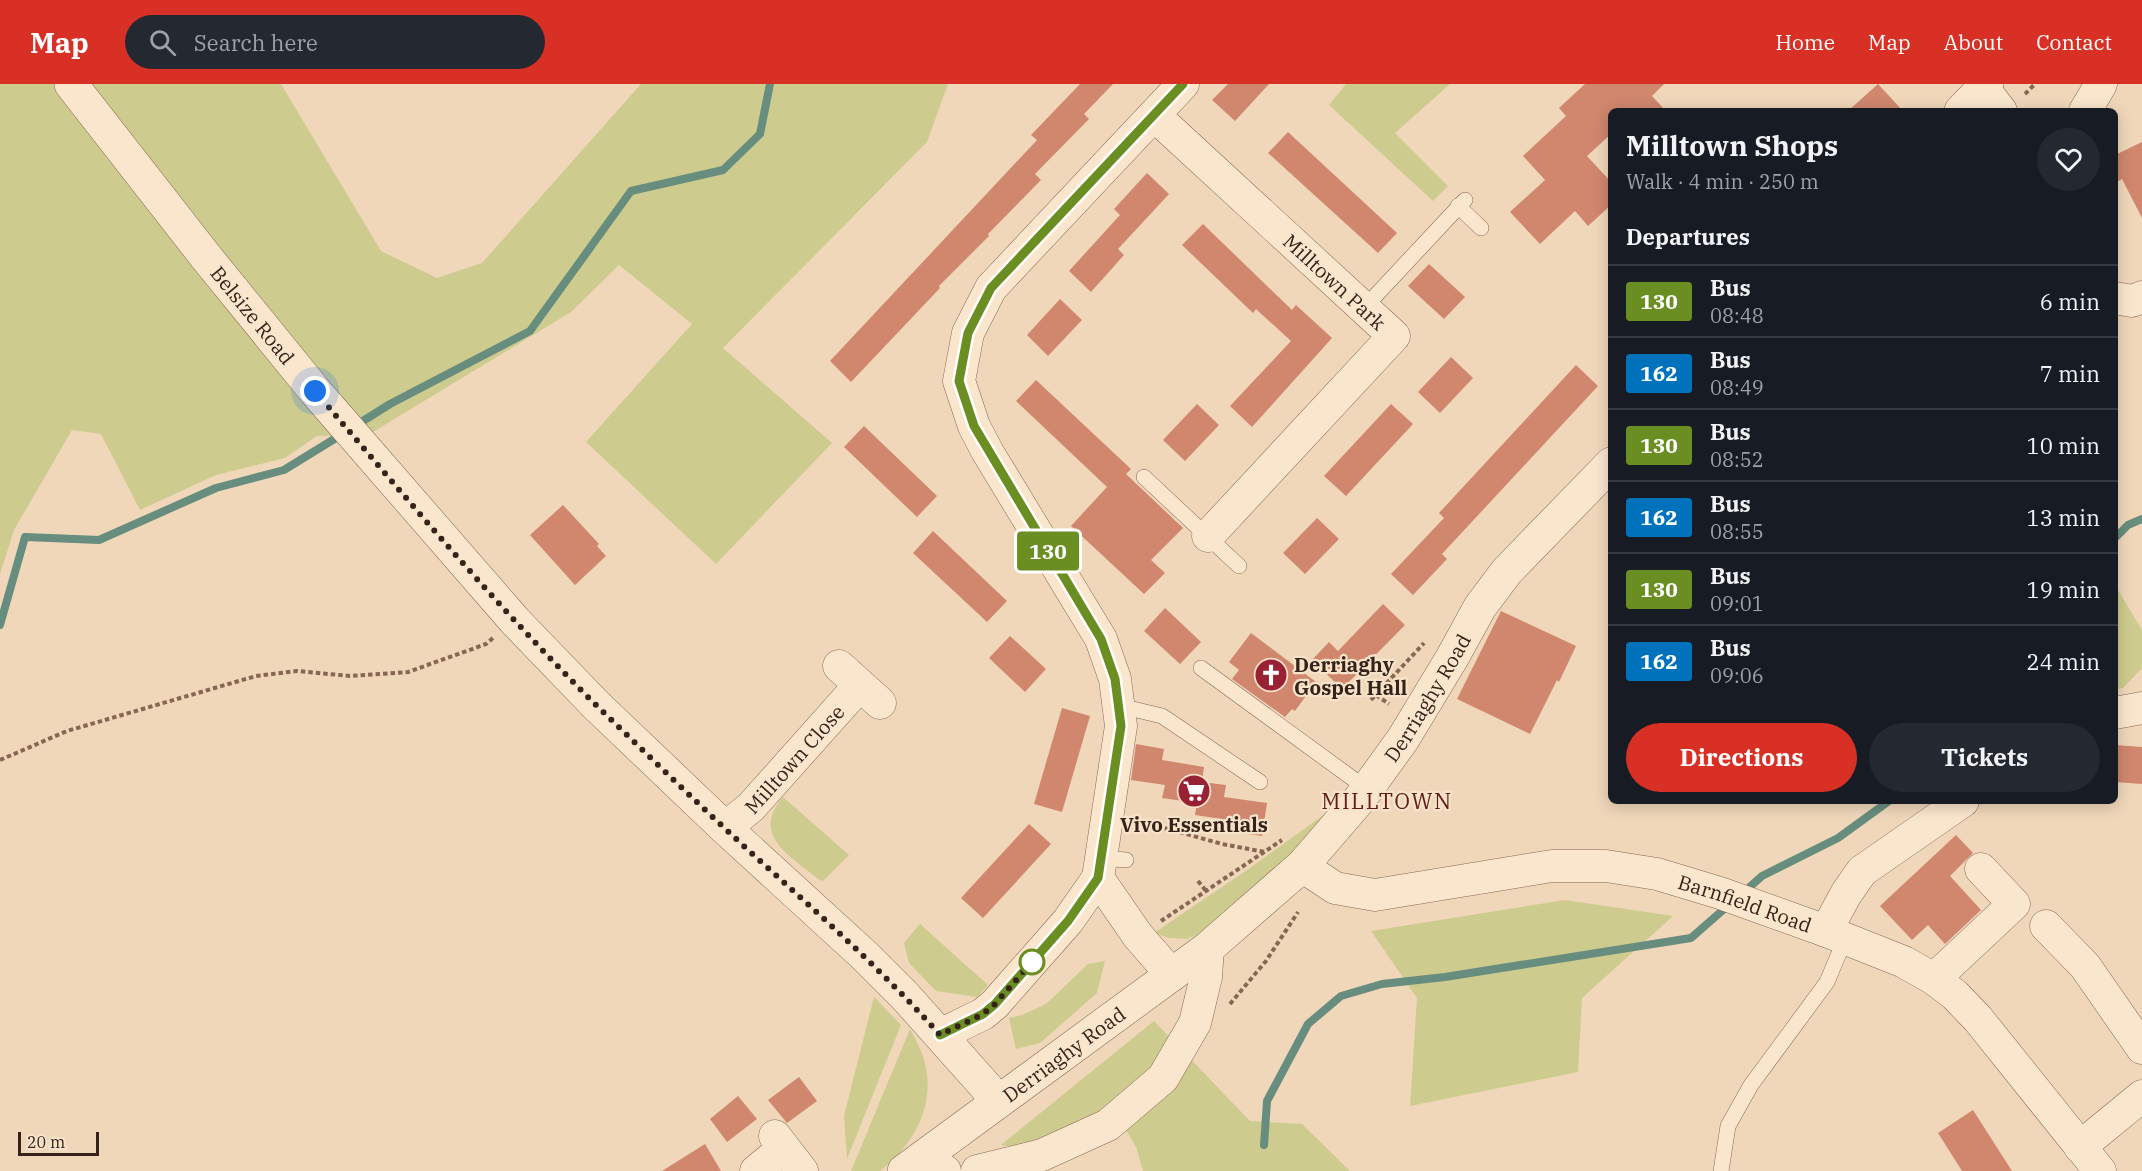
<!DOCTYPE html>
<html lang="en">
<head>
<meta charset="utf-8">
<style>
	:root { --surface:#171b24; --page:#242831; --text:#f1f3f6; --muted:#9ea1a6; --line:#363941; --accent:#d93025 }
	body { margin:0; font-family:"IBM Plex Serif",serif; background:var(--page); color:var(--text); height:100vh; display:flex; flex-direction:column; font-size:22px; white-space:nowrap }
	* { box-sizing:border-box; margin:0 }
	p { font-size:20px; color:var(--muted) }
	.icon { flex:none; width:33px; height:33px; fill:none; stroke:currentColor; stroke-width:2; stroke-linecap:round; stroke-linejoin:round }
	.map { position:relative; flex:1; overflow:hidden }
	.side { position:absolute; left:1608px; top:24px; width:510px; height:696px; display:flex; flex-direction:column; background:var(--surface); border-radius:9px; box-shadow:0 3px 15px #0003 }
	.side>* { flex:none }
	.badge { padding:0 12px; border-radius:4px; font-size:21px; line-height:39px }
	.scale { position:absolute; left:18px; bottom:15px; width:81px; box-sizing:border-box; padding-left:6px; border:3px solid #35231a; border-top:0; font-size:16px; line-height:21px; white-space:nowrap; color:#35231a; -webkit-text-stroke:4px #f7e3ca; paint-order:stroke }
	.you { position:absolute; width:30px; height:30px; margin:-15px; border:4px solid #fff; border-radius:50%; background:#1a73e8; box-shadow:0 0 0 9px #1a73e833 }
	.map>.badge { position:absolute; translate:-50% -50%; box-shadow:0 0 0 3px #fff }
	h2 { padding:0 18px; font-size:22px; line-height:54px }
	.round { display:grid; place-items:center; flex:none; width:63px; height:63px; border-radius:32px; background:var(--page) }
	.head { display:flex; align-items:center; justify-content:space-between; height:102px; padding:0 18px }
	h1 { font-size:28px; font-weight:700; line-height:45px }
	.action { display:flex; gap:12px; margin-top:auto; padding:12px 18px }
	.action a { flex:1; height:69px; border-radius:36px; background:var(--accent); color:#fff; font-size:24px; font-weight:700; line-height:69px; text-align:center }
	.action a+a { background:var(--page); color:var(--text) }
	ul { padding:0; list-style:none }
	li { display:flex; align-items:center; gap:18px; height:72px; padding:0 18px; border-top:2px solid var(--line) }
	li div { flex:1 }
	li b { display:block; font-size:22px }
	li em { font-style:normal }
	li .badge { min-width:66px; font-weight:700; text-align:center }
	header { display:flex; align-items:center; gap:36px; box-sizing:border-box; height:84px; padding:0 30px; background:var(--accent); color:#fff }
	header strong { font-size:28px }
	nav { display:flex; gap:33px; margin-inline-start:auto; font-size:21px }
	.search { width:420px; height:54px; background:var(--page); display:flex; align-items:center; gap:15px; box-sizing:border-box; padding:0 21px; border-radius:33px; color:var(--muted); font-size:22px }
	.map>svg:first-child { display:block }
	.green { fill:#cecb8e }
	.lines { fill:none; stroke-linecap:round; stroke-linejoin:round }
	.stream { stroke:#678d7e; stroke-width:8 }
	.building { fill:#d0876e }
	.service-casing { stroke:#876754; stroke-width:16 }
	.minor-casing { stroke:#876754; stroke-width:33 }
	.tertiary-casing { stroke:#876754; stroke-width:34 }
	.path { stroke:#876754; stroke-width:4; stroke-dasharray:4.5 3; stroke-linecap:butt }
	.service { stroke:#fae6cd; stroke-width:15 }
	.minor { stroke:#fae6cd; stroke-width:32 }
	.tertiary { stroke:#fae6cd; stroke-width:33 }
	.line-casing { stroke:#fff; stroke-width:14 }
	.line { stroke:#6b8e23; stroke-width:9 }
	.walk { stroke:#35231a; stroke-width:6; stroke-dasharray:0 10.8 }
	.stop-dot { fill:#fff; stroke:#6b8e23; stroke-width:3 }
	.labels { text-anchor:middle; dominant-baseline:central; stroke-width:4.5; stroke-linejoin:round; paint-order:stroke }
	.street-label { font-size:20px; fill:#35231a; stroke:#f7e3ca }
	.poi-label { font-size:20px; font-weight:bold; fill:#35231a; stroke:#f7e3ca; text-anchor:start }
	.quarter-label { font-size:22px; letter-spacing:1.5px; fill:#641b17; stroke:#f7e3ca }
</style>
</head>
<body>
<header>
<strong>Map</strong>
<div class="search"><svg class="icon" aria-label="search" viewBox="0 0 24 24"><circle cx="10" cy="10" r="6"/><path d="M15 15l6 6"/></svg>Search here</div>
<nav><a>Home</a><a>Map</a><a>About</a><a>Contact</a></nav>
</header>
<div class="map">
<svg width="2142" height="1087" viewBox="0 0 2142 1087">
	<rect width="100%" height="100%" fill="#f0d7ba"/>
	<g class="green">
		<polygon points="0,0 281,0 381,167 437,194 482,179 641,0 948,0 927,58 723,264 832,359 716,480 586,358 692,240 619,181 571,228 368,351 317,352 285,374 216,391 140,426 101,350 72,346 14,446 0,490"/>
		<polygon points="1346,0 1450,0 1395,49 1448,102 1433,117 1329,21"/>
		<polygon points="2115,501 2142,546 2142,584 2123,604 2115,606"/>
		<path d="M783 713 849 771 823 797 818 795C790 771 750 752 783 713Z"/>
		<polygon points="1333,724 1285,778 1205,847 1187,855 1169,854 1154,849 1250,784"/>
		<polygon points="1565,816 1673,832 1582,914 1578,988 1410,1022 1417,914 1371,847"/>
		<polygon points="920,840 988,901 977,913 936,907 909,879 904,859"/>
		<polygon points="1105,877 1097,909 1040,959 1016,965 1009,934 1022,931 1046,920 1088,880"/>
		<polygon points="874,913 901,941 847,1075 844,1032"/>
		<polygon points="1154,937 1250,1037 1302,1040 1350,1087 1143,1087 1136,1063 1113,1024 1033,1066 1001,1061"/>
		<path d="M910 945C916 956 922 967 925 980 936 1022 912 1063 880 1087H851Z"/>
	</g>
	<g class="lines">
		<g class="stream">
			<polyline points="355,342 390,320 530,247 631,107 723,86 760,50 770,0"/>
			<polyline points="2115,454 2128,441 2142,435"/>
			<polyline points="0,541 25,453 99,456 216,404 284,386 344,349"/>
			<polyline points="1743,809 1762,792 1838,754 1889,717"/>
			<polyline points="1264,1061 1267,1017 1308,940 1341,912 1382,900 1445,893 1691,854 1731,819"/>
		</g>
	</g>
	<g class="building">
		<polygon points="1080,0 1113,0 1084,30 1089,35 1035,90 1041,96 988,150 989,152 939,202 940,204 851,298 830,277 1037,56 1031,51"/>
		<polygon points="1228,0 1269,0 1235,37 1212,16"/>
		<polygon points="1585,0 1664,0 1652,12 1666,27 1611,27 1611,50 1587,72 1611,98 1611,121 1588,142 1575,127 1540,160 1510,128 1545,96 1523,72 1566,32 1559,24"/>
		<polygon points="1878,0 1903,27 1848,27"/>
		<polygon points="1288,48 1397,149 1378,169 1268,69"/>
		<polygon points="2142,58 2142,134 2122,95 2115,99 2115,71"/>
		<polygon points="1147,89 1169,110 1118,165 1124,171 1091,208 1069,187 1120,131 1114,125"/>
		<polygon points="1203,140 1292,226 1296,221 1332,254 1252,343 1230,322 1291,257 1256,225 1253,229 1182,161"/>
		<polygon points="1429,180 1465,213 1444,235 1408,202"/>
		<polygon points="1060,215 1082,236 1048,272 1027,251"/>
		<polygon points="1451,273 1473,294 1440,329 1418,308"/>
		<polygon points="1576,281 1598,302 1442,470 1447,475 1413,511 1391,490 1444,434 1439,429"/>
		<polygon points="1036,296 1131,385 1126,390 1183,444 1151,476 1165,489 1144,510 1071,442 1107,403 1016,317"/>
		<polygon points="1197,320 1219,341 1185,377 1163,356"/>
		<polygon points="1391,320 1413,340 1346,412 1324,392"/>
		<polygon points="864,342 937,412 917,433 844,363"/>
		<polygon points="563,421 599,460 597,462 606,472 575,501 530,451"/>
		<polygon points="1317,434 1339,455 1305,490 1283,469"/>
		<polygon points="933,447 1007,517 987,538 913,469"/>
		<polygon points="1383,520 1405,541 1342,605 1312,576 1329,558 1338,567"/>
		<polygon points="1165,524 1201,558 1180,580 1144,547"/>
		<polygon points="1501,527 1576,562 1559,598 1557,596 1530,650 1457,615"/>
		<polygon points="1251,549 1316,598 1295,627 1292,625 1285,633 1232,595 1239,586 1229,578"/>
		<polygon points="1010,552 1046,585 1025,608 989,574"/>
		<polygon points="1062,624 1090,632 1062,728 1034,720"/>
		<polygon points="1136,660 1164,665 1162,676 1204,683 1202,698 1226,701 1224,713 1267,719 1262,752 1227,747 1229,736 1195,731 1197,719 1162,714 1165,701 1131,696"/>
		<polygon points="2115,661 2142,663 2142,700 2115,698"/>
		<polygon points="1029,740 1051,760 983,834 961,814"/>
		<polygon points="1956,751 1973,769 1950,792 1981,826 1945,860 1928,841 1912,856 1880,822"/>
		<polygon points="799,993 817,1017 787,1039 768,1016"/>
		<polygon points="738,1012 757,1035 727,1058 710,1035"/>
		<polygon points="1973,1026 2012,1087 1962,1087 1938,1049"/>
		<polygon points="705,1060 721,1087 662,1087"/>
	</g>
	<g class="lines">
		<g class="service-casing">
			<g id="service">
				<polyline points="1458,122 1481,144"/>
				<polyline points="1364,224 1465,116"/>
				<polyline points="1144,393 1239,482"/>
				<polyline points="1201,584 1367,705"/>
				<polyline points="1120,622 1162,632 1260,698"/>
				<polyline points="1101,774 1126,776"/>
				<polyline points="1721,1087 1728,1042 1751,1001 1827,898 1845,855"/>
			</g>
		</g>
		<g class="minor-casing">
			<g id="minor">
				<polyline points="1983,4 2001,27"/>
				<polyline points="2085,27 2101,0"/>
				<path id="s1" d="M1154 31 1394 252 1208 452"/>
				<polyline points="2115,214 2132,217 2142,213"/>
				<polyline points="839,582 880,619"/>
				<polyline points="2115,629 2142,624"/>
				<path id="s2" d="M725 744 751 723 859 602"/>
				<path id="s3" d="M1302 782 1335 804 1375 811 1552 782H1606L1657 790 1720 809 1826 847 1904 878 1934 895 1955 911 1978 935 2100 1087"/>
				<polyline points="2046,842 2085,882 2142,964"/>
				<polyline points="1826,847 1846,810 1862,787 1963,717"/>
				<polyline points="1172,891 1138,852 1098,794 1121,642 1115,595 1101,555 987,367 974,342 959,297 968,249 991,204 1183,0"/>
				<polyline points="1934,895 2014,820 1981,785"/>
				<polyline points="940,951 983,930 995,920 1068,837 1098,794"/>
				<polyline points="775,1052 802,1087"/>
				<polyline points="2080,1063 2142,1012"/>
				<polyline points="920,1075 936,1084 945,1087"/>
				<polyline points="756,1087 784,1064"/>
				<polyline points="977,1087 1042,1071 1108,1041 1163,994 1195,939 1206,893 1208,864"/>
			</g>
		</g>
		<g class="tertiary-casing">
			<g id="tertiary">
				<path id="s4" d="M71 0 206 173 315 307 515 537 596 621 725 744 865 872 905 912 987 1004 996 1019"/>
				<polyline points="1961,27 1987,0"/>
				<path id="s5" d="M904 1087 1208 864 1302 782 1359 716 1403 655 1452 574 1480 523 1507 487 1611 380"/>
			</g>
		</g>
		<g class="path">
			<polyline points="2025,10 2035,0"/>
			<polyline points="1376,611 1389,620"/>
			<polyline points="1371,616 1424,559"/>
			<polyline points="0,676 67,647 256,592 297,587 350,592 408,588 486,560 493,554"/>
			<polyline points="1136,736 1222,760 1265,768"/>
			<polyline points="1198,797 1206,807"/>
			<polyline points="1161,837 1282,756"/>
			<polyline points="1230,920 1266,877 1298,828"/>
		</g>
		<use href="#service" class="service"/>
		<use href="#minor" class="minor"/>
		<use href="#tertiary" class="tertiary"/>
	</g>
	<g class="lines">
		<g class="line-casing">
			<polyline id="line" points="940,951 983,930 995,920 1068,837 1098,794 1121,642 1115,595 1101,555 974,342 959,297 968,249 991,204 1183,0"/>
		</g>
		<use href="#line" class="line"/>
		<path class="walk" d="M315 307C406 414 497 523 597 622 650 673 703 725 758 775 821 832 884 888 940 951L983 930 995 920 1032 878"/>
	</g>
	<defs>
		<g id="church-disc" transform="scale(1.725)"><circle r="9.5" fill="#992134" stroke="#f7e3ca"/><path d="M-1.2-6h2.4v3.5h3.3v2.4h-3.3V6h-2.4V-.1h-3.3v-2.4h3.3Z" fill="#fff"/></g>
		<g id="supermarket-disc" transform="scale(1.725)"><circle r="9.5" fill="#992134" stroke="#f7e3ca"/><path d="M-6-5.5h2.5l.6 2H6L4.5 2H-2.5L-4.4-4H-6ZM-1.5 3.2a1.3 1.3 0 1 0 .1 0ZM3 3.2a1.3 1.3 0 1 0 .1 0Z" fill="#fff"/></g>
	</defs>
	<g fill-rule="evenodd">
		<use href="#church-disc" x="1271" y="591"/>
		<use href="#supermarket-disc" x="1194" y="707"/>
	</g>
	<circle class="stop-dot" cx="1032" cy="878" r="12"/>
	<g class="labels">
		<g class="street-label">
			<text stroke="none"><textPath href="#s1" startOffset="246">Milltown Park</textPath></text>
			<text stroke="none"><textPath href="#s4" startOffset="294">Belsize Road</textPath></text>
			<text stroke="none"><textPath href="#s5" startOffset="712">Derriaghy Road</textPath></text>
			<text stroke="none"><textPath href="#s2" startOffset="98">Milltown Close</textPath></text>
			<text stroke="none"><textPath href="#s3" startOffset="458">Barnfield Road</textPath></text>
			<text stroke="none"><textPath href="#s5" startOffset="198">Derriaghy Road</textPath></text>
		</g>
		<g class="poi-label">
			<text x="1294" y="580">Derriaghy<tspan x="1294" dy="23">Gospel Hall</tspan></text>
			<text x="1194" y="740" text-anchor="middle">Vivo Essentials</text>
		</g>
		<g class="quarter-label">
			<text x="1387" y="716">MILLTOWN</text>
		</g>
	</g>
</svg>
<div class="scale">20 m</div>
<div class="you" style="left:315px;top:307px"></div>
<b class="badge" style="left:1048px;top:467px;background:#6b8e23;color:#fff">130</b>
<section class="side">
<div class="head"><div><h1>Milltown Shops</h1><p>Walk · 4 min · 250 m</p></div><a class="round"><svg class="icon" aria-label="heart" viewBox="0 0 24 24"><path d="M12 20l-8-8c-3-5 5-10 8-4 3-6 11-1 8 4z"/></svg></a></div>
<h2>Departures</h2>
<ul>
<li><span class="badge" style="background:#6b8e23;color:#fff">130</span><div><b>Bus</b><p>08:48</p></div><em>6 min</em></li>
<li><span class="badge" style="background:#0072bc;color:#fff">162</span><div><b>Bus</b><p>08:49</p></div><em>7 min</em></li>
<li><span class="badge" style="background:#6b8e23;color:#fff">130</span><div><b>Bus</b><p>08:52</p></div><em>10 min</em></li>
<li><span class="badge" style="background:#0072bc;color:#fff">162</span><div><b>Bus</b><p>08:55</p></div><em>13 min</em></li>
<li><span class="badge" style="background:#6b8e23;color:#fff">130</span><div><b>Bus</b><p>09:01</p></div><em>19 min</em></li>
<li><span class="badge" style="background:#0072bc;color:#fff">162</span><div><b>Bus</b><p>09:06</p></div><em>24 min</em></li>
</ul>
<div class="action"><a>Directions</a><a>Tickets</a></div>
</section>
</div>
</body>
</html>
